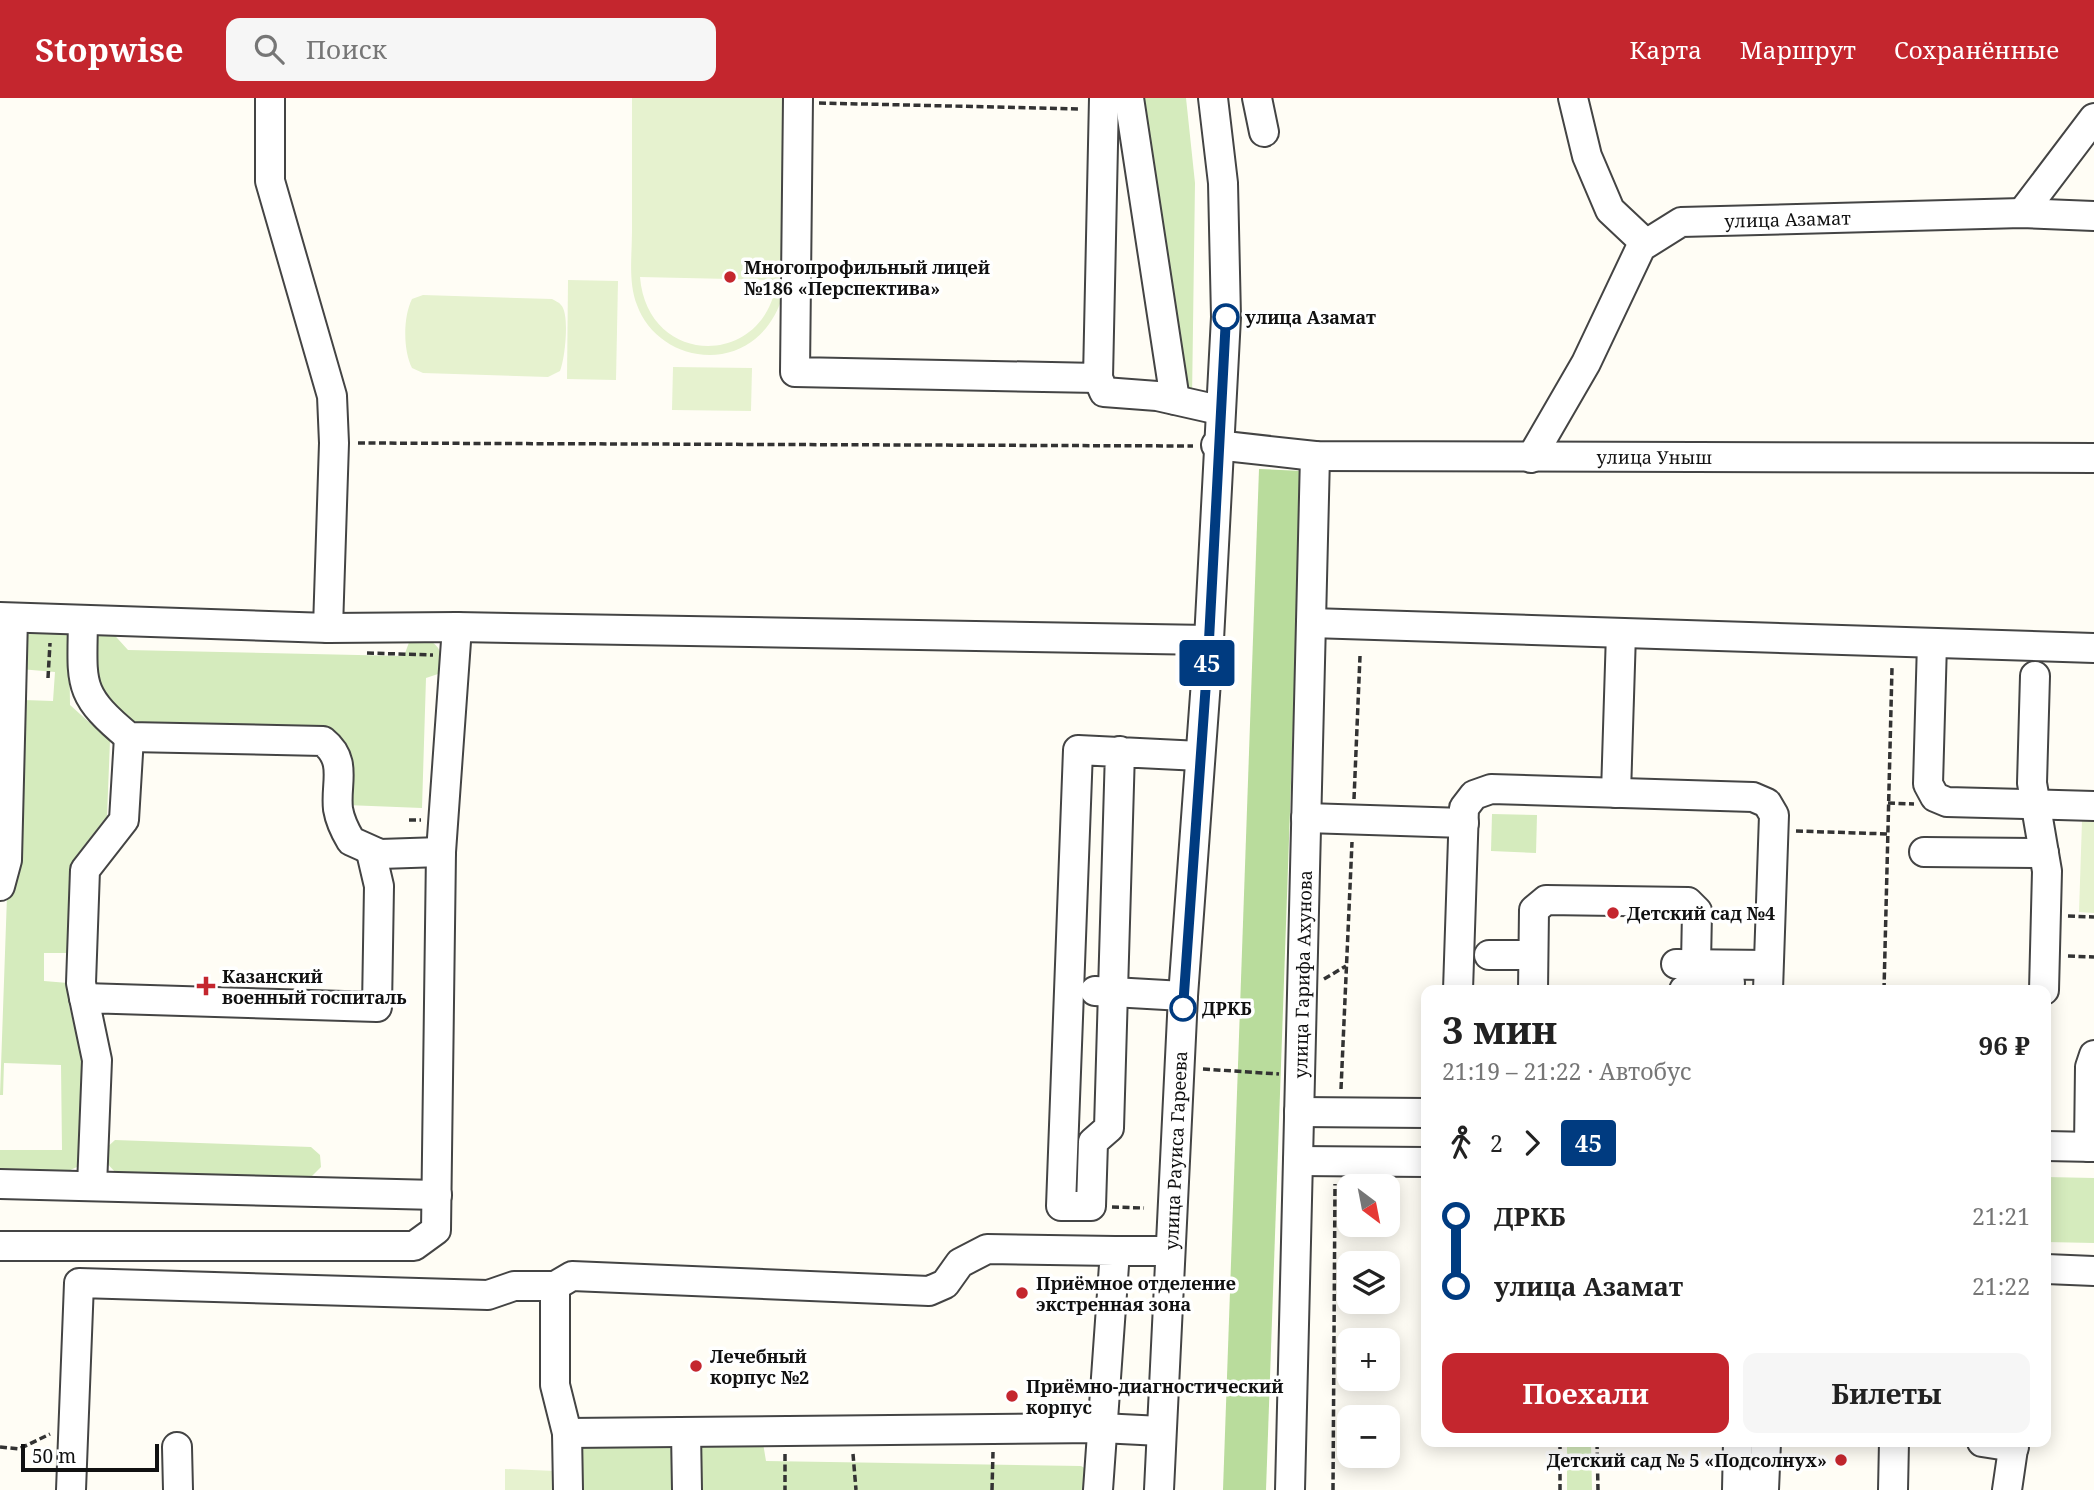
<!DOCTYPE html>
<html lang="ru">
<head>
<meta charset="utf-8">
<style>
	:root { --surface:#fff; --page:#f6f6f6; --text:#222; --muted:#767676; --accent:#c4262e }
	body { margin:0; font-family:"Noto Serif",serif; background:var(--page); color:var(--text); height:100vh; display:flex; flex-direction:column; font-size:26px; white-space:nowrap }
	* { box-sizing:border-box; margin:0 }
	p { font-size:23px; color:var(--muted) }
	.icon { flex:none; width:38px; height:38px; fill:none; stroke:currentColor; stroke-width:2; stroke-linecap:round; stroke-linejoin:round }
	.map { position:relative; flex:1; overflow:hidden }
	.sheet { position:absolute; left:1421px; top:887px; width:630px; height:462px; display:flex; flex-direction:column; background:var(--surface); border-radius:14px; box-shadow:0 4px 18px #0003 }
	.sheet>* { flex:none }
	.badge { padding:0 14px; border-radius:5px; font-size:24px; line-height:46px }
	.needle { width:46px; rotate:148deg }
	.buttons { position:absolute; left:1337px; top:1076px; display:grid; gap:14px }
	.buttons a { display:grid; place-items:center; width:63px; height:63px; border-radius:14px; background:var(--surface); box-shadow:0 4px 18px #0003; font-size:35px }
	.scale { position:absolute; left:21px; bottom:18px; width:138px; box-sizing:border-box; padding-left:7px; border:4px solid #111; border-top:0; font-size:19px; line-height:24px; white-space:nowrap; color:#111; -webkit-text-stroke:5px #fff; paint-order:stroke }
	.map>.badge { position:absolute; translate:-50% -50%; box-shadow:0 0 0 4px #fff }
	.legs { display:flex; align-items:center; gap:10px; height:77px; padding:0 21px; font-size:23px }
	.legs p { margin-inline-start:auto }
	.summary { display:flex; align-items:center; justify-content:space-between; height:119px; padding:0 21px }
	h1 { font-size:38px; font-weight:700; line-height:52px }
	.button { display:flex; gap:14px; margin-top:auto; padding:14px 21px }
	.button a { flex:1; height:80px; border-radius:14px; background:var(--accent); color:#fff; font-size:28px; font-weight:700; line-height:80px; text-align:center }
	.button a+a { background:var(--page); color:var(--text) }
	ul { padding:0 21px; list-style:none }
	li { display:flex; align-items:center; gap:24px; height:70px; font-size:26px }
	li i { display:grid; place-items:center; width:10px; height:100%; margin:0 9px; background:currentColor }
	li i::after { content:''; width:18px; height:18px; margin:-9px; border:5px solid; border-radius:50%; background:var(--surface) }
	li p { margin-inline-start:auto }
	li:first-child i { background:linear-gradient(#0000 50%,currentColor 0) }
	li:last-child i { background:linear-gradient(currentColor 50%,#0000 0) }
	header { display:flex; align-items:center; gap:42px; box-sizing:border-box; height:98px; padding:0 35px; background:var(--accent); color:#fff }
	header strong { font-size:33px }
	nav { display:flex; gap:38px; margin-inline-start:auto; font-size:24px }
	.search { width:490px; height:63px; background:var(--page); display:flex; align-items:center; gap:18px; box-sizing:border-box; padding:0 24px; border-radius:14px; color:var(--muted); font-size:26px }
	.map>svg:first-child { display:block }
	.green { fill:#d5ebbd }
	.forest { fill:#b9dc9c }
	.pitch { fill:#e6f2cf; fill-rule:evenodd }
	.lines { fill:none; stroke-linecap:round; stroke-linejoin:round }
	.minor-casing { stroke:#444; stroke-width:32 }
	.path { stroke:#333; stroke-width:3.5; stroke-dasharray:7 3.5; stroke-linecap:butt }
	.minor { stroke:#fff; stroke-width:28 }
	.line-1-casing { stroke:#fff; stroke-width:16 }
	.line-1 { stroke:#003b80; stroke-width:10 }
	.poi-dot { fill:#c4262e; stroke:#fff; stroke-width:2.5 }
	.stop-1-dot { fill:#fff; stroke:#003b80; stroke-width:3.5 }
	.labels { text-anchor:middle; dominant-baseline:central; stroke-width:7; stroke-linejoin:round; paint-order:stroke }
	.street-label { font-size:18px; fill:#111; stroke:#fff }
	.poi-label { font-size:18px; font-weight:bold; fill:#111; stroke:#fff; text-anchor:start }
	.stop-label { font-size:18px; font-weight:bold; fill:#111; stroke:#fff; text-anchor:start }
</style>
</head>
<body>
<header>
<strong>Stopwise</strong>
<div class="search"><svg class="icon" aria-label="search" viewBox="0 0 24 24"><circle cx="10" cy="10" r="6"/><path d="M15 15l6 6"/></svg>Поиск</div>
<nav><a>Карта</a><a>Маршрут</a><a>Сохранённые</a></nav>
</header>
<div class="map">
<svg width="2094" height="1392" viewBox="0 0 2094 1392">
	<rect width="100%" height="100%" fill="#fffdf5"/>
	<g class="green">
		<polygon points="1139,0 1186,0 1195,85 1192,301 1186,300 1178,223"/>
		<path d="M108 530 128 552 404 558 411 539C437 540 442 550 444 574L426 580 422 710 346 707V659L141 631 97 597 95 541Z"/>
		<polygon points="27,531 69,534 70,607 110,643 107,718 76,758 73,773 71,855 44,855 44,883 68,885 69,907 84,967 80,1063 77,1069 68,1073 0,1072 0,1052 62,1052 61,967 4,965 3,997 0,997 7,798 24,602 53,603 55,574 20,571"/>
		<polygon points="1492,716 1537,717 1536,755 1491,753"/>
		<polygon points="115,1042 311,1049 320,1057 321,1069 312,1078 301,1080 117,1076 103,1061 104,1052"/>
		<polygon points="2046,1079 2094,1080 2094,1145 2046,1144"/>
		<polygon points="697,1342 763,1345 766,1363 1081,1368 1090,1373 1091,1392 696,1392"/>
		<polygon points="1567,1344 1591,1344 1592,1392 1567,1392"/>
		<polygon points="589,1346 668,1346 677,1363 677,1392 573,1392 575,1357"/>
	</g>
	<polygon class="forest" points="1259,371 1302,373 1266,1392 1223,1392"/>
	<g class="pitch">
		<path d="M632 0H785L783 197C774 227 754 250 722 256 686 262 649 241 637 207 628 184 632 157 632 133 632 89 632 44 632 0ZM640 179 776 182H777C765 272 647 269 640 179Z"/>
		<polygon points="568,182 618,183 616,282 567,281"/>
		<path d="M423 197 552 201C555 203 559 204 561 207 570 216 565 261 560 273L548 279 423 275 412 270C403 252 403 219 412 201Z"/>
		<polygon points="673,269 752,270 751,313 672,312"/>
		<polygon points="2082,723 2094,724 2094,815 2079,814"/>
		<polygon points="505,1371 555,1373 554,1392 505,1392"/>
	</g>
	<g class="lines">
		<g class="minor-casing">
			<g id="minor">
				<polyline points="270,0 270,83 332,298 334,345 328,530"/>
				<polyline points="798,0 795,274 1098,280 1104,0"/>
				<polyline points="1129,0 1175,302"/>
				<polyline points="1257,0 1264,34"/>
				<polyline points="1573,0 1587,58 1610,112 1644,144"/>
				<polyline points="2022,115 2094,20"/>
				<polyline points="1098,280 1104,294 1157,298 1219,312"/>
				<path id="s1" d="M1216 347 1315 358 2094 360"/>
				<path id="s2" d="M1531 360 1586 265 1641 149 1681 124 2022 115 2094 118"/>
				<polyline points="0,519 328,530 457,529 1209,542"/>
				<path d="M83 522C82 587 77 596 129 639L323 643C348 663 335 685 338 711 340 723 345 733 351 743L380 756 441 754"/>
				<polyline points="1311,525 2094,550"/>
				<polyline points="1932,545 1928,686 1935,699 1947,704 2094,708"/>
				<polyline points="2035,578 2032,685 2047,773 2044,892"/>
				<polyline points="1120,653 1109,1030 1093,1044 1091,1108 1061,1108 1078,652 1200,658"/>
				<polyline points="1616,695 1621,535"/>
				<polyline points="1306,720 1464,725"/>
				<polyline points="1924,754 2044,755"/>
				<polyline points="0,788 7,762 13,520"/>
				<polyline points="1489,857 1533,857"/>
				<polyline points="1676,866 1768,867"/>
				<polyline points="1458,892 1464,710 1474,697 1491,691 1753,699 1767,705 1774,717 1768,892"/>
				<polyline points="1533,892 1534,812 1546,802 1688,804 1697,813 1696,866"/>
				<polyline points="1684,892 1698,885 1730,885"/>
				<polyline points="1095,893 1183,898"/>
				<polyline points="84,900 81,885 85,772 124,722 129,639"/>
				<polyline points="1299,1014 1426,1015"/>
				<polyline points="2046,1048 2094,1049"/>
				<polyline points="2089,1049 2090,969 2094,957"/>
				<polyline points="1298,1063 1426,1064"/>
				<polyline points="0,1086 437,1097"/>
				<polyline points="92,1088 97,962 84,900 377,909 379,788 371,754"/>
				<polyline points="0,1148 414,1148 436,1132 441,754 457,529"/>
				<polyline points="1115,1153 1170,1153"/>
				<polyline points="2046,1171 2094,1173"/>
				<polyline points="686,1334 687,1392"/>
				<polyline points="567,1335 1101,1330 1161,1333"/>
				<polyline points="1982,1344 2014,1349"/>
				<polyline points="177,1349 178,1392"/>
				<polyline points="71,1392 79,1185 488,1197 514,1188 555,1188"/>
				<polyline points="568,1392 567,1335 555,1287 555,1188 572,1178 929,1193 945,1186 960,1165 987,1151 1115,1153 1098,1392"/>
				<path id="s3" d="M1159 1392 1183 898 1209 542 1226 219 1223 85 1213 0"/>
				<path id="s4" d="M1290 1392 1315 358"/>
				<polyline points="1737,1392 1738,1344"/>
				<polyline points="1764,1392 1766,1344"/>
				<polyline points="1893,1392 1894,1344"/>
				<polyline points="2007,1392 2014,1344"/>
			</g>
		</g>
		<g class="path">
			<polyline points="819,5 1081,11"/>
			<polyline points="358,345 1193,348"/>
			<polyline points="367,555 433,557"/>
			<polyline points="48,580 50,545"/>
			<polyline points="1354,701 1360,558"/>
			<polyline points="1888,705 1914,706"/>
			<polyline points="409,722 421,722"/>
			<polyline points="1796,733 1888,736"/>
			<polyline points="2068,818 2094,819"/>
			<polyline points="2068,858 2094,859"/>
			<polyline points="1324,881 1346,868"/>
			<polyline points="1884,892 1892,570"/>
			<polyline points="1203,971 1279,976"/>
			<polyline points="1341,991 1352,744"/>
			<polyline points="1112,1109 1144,1110"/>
			<polyline points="1560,1344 1560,1392"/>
			<polyline points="1597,1344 1598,1392"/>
			<polyline points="0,1349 19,1351 50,1336"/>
			<polyline points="785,1356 785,1392"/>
			<polyline points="853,1356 856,1392"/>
			<polyline points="992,1392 993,1354"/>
			<polyline points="1333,1392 1335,1086"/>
		</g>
		<use href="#minor" class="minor"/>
	</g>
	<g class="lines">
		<g class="line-1-casing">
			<polyline id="line-1" points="1183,910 1209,542 1226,219"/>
		</g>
		<use href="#line-1" class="line-1"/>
	</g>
	<g class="poi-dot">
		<circle cx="730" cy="179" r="7"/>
		<circle cx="1613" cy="815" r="7"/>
		<path d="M202.5 877.5h7v7h7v7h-7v7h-7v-7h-7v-7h7z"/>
		<circle cx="1022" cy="1195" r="7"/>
		<circle cx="696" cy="1268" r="7"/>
		<circle cx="1012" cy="1298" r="7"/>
		<circle cx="1841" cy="1362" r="7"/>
	</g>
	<g class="stop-1-dot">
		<circle cx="1226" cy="219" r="12"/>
		<circle cx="1183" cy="910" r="12"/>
	</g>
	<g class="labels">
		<g class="street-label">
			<text stroke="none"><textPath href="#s2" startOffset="392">улица Азамат</textPath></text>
			<text stroke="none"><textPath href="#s1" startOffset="439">улица Уныш</textPath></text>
			<text stroke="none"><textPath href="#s4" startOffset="516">улица Гарифа Ахунова</textPath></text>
			<text stroke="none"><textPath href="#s3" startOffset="340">улица Рауиса Гареева</textPath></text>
		</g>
		<g class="poi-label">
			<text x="744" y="169">Многопрофильный лицей<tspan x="744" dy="21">№186 «Перспектива»</tspan></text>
			<text x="1627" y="815">Детский сад №4</text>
			<text x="222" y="878">Казанский<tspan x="222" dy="21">военный госпиталь</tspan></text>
			<text x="1036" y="1185">Приёмное отделение<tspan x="1036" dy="21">экстренная зона</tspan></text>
			<text x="710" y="1258">Лечебный<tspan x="710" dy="21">корпус №2</tspan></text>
			<text x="1026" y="1288">Приёмно-диагностический<tspan x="1026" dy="21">корпус</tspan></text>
			<text x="1827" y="1362" text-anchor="end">Детский сад № 5 «Подсолнух»</text>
		</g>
		<g class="stop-label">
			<text x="1245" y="219">улица Азамат</text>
			<text x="1202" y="910">ДРКБ</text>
		</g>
	</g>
</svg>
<div class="buttons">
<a><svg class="needle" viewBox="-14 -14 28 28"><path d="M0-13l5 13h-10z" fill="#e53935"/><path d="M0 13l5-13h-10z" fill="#767676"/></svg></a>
<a><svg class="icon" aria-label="layers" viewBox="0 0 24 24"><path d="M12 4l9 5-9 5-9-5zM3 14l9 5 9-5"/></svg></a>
<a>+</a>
<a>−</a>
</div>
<div class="scale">50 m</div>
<b class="badge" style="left:1207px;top:565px;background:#003b80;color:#fff">45</b>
<section class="sheet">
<div class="summary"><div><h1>3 мин</h1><p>21:19 – 21:22 · Автобус</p></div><b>96 ₽</b></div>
<div class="legs"><svg class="icon" aria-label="walk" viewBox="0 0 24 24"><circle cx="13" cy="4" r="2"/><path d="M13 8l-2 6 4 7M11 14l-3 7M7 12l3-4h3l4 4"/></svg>2<svg class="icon" aria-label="forward" viewBox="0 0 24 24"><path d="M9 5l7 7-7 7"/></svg><b class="badge" style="background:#003b80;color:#fff">45</b></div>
<ul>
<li><i style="color:#003b80"></i><b>ДРКБ</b><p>21:21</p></li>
<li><i style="color:#003b80"></i><b>улица Азамат</b><p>21:22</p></li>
</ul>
<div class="button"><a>Поехали</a><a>Билеты</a></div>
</section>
</div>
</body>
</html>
